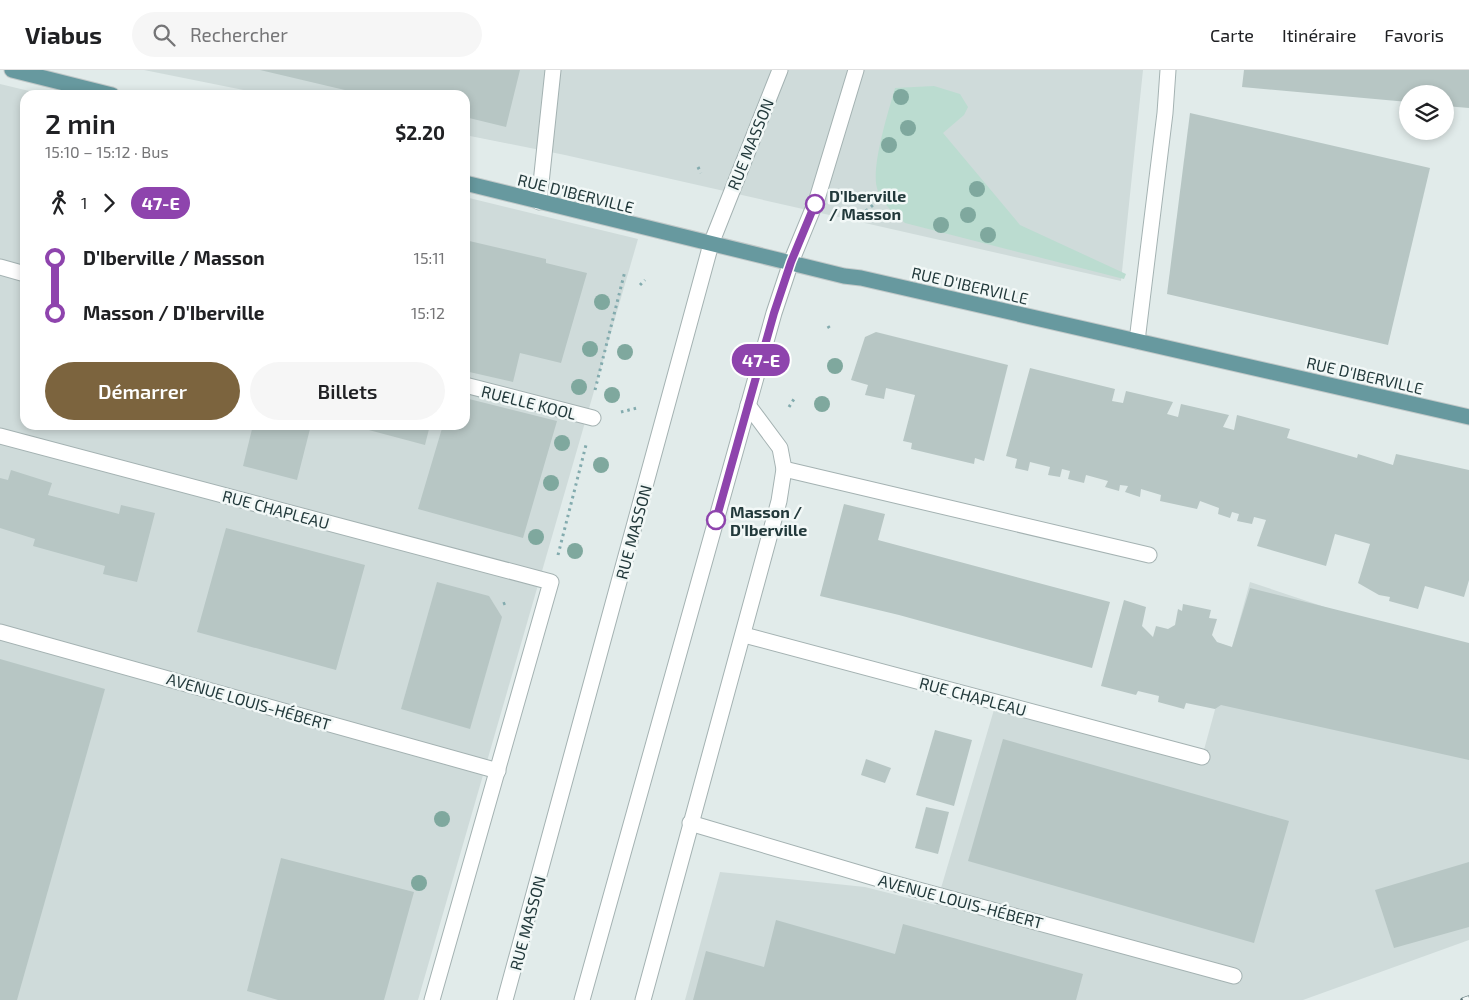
<!DOCTYPE html>
<html lang="fr">
<head>
<meta charset="utf-8">
<style>
	:root { --surface:#fff; --page:#f6f6f6; --text:#202124; --muted:#757577; --line:#e0e0e0; --accent:#7c643e }
	body { margin:0; font-family:"Exo 2",sans-serif; background:var(--page); color:var(--text); height:100vh; display:flex; flex-direction:column; font-size:19px; white-space:nowrap }
	* { box-sizing:border-box; margin:0 }
	p { font-size:16px; color:var(--muted) }
	.icon { flex:none; width:28px; height:28px; fill:none; stroke:currentColor; stroke-width:2; stroke-linecap:round; stroke-linejoin:round }
	.map { position:relative; flex:1; overflow:hidden }
	.side { position:absolute; left:20px; top:20px; width:450px; height:340px; display:flex; flex-direction:column; background:var(--surface); border-radius:15px; box-shadow:0 2px 8px #0003 }
	.side>* { flex:none }
	.badge { padding:0 10px; border-radius:16px; font-size:18px; line-height:32px }
	.buttons { position:absolute; left:1399px; top:15px; display:grid; gap:10px }
	.buttons a { display:grid; place-items:center; width:55px; height:55px; border-radius:50%; background:var(--surface); box-shadow:0 2px 8px #0003; font-size:25px }
	.map>.badge { position:absolute; translate:-50% -50%; box-shadow:0 0 0 2px #fff }
	.legs { display:flex; align-items:center; gap:8px; height:55px; padding:0 25px; font-size:16px }
	.legs p { margin-inline-start:auto }
	.head { display:flex; align-items:center; justify-content:space-between; height:85px; padding:0 25px }
	h1 { font-size:28px; font-weight:600; line-height:38px }
	.action { display:flex; gap:10px; margin-top:auto; padding:10px 25px }
	.action a { flex:1; height:58px; border-radius:30px; background:var(--accent); color:#fff; font-size:20px; font-weight:600; line-height:58px; text-align:center }
	.action a+a { background:var(--page); color:var(--text) }
	ul { padding:0 25px; list-style:none }
	li { display:flex; align-items:center; gap:18px; height:55px; font-size:19px }
	li i { display:grid; place-items:center; width:8px; height:100%; margin:0 6px; background:currentColor }
	li i::after { content:''; width:12px; height:12px; margin:-6px; border:4px solid; border-radius:50%; background:var(--surface) }
	li p { margin-inline-start:auto }
	li:first-child i { background:linear-gradient(#0000 50%,currentColor 0) }
	li:last-child i { background:linear-gradient(currentColor 50%,#0000 0) }
	header { display:flex; align-items:center; gap:30px; box-sizing:border-box; height:70px; padding:0 25px; background:var(--surface); border-bottom:1px solid var(--line) }
	header strong { font-size:24px }
	nav { display:flex; gap:28px; margin-inline-start:auto; font-size:18px }
	.search { width:350px; height:45px; background:var(--page); display:flex; align-items:center; gap:12px; box-sizing:border-box; padding:0 18px; border-radius:28px; color:var(--muted); font-size:19px }
	.map>svg:first-child { display:block }
	.built { fill:#cfdbda }
	.green { fill:#bbdcd0 }
	.building { fill:#b7c6c4 }
	.lines { fill:none; stroke-linecap:round; stroke-linejoin:round }
	.minor-casing { stroke:#a4b2b2; stroke-width:17 }
	.major-casing { stroke:#c1c8c8; stroke-width:17 }
	.path { stroke:#83abae; stroke-width:3; stroke-dasharray:2.5 4; stroke-linecap:butt }
	.minor { stroke:#fff; stroke-width:15 }
	.major { stroke:#67999f; stroke-width:15 }
	.rail-casing { stroke:#5c7477; stroke-width:5.5 }
	.rail { stroke:#f2f8f7; stroke-width:4; stroke-dasharray:11; stroke-linecap:butt }
	.tree { fill:#7fa89e }
	.line-1-casing { stroke:#fff; stroke-width:11 }
	.line-1 { stroke:#8e44ad; stroke-width:8 }
	.stop-1-dot { fill:#fff; stroke:#8e44ad; stroke-width:2.5 }
	.labels { text-anchor:middle; dominant-baseline:central; stroke-width:5; stroke-linejoin:round; paint-order:stroke }
	.street-label { font-size:16px; fill:#22393b; stroke:#f2f8f7 }
	.stop-label { font-size:16px; font-weight:bold; fill:#22393b; stroke:#f2f8f7; text-anchor:start }
</style>
</head>
<body>
<header>
<strong>Viabus</strong>
<div class="search"><svg class="icon" aria-label="search" viewBox="0 0 24 24"><circle cx="10" cy="10" r="6"/><path d="M15 15l6 6"/></svg>Rechercher</div>
<nav><a>Carte</a><a>Itinéraire</a><a>Favoris</a></nav>
</header>
<div class="map">
<svg width="1469" height="930" viewBox="0 0 1469 930">
	<rect width="100%" height="100%" fill="#e1ebea"/>
	<g class="built">
		<polygon points="144,0 1143,0 1121,211 565,85 465,65 465,25 268,25"/>
		<polygon points="0,14 46,25 25,25 25,355 465,355 465,127 638,169 418,930 0,930"/>
		<polygon points="1250,512 1346,544 1469,574 1469,870 1303,930 685,930 720,802 865,817 936,835 996,633 1202,687"/>
	</g>
	<path class="green" d="M934 16 960 24 968 37 964 45 943 63 1020 155 1126 204 1124 209 905 153C893 143 884 135 878 121 869 101 889 40 895 18Z"/>
	<g class="building">
		<polygon points="260,0 520,0 506,57 465,47 465,25 366,25"/>
		<polygon points="1244,0 1469,0 1469,38 1445,36 1445,24 1408,24 1408,32 1242,17"/>
		<polygon points="1190,43 1430,98 1388,275 1167,224"/>
		<polygon points="465,170 546,189 546,193 587,203 561,293 520,283 513,312 465,301"/>
		<polygon points="876,262 1008,295 984,391 975,388 974,394 911,379 912,373 903,371 915,325 886,318 884,329 865,325 868,315 851,310 865,267"/>
		<polygon points="1030,298 1115,319 1112,331 1123,333 1126,321 1173,332 1167,344 1178,347 1181,334 1229,345 1223,357 1234,360 1237,345 1290,359 1287,368 1357,388 1358,384 1393,395 1396,384 1469,400 1469,510 1464,527 1425,516 1418,539 1389,531 1390,527 1379,525 1358,513 1370,474 1335,464 1326,496 1257,476 1266,450 1254,447 1252,454 1237,451 1239,444 1232,442 1230,448 1218,444 1219,438 1200,431 1197,439 1160,431 1161,425 1141,419 1140,427 1125,422 1128,416 1120,415 1119,421 1105,417 1108,411 1086,405 1084,413 1068,409 1070,401 1062,399 1060,407 1048,405 1050,397 1030,392 1028,401 1015,398 1017,389 1006,386"/>
		<polygon points="465,328 557,351 523,468 418,439 443,355 465,355"/>
		<polygon points="253,355 311,355 297,410 243,396"/>
		<polygon points="350,355 430,355 425,375"/>
		<polygon points="11,400 52,413 48,425 119,444 121,435 155,443 137,512 103,504 105,496 33,476 35,469 0,458 0,408 8,410"/>
		<polygon points="844,434 885,444 878,470 1110,532 1092,598 899,545 820,526"/>
		<polygon points="226,458 365,495 336,600 197,562"/>
		<polygon points="437,512 489,526 502,547 470,659 401,639"/>
		<polygon points="1250,518 1469,573 1469,690 1221,635 1215,639 1186,633 1184,639 1158,632 1159,626 1138,621 1136,625 1101,616 1124,530 1146,537 1142,556 1153,567 1156,556 1168,559 1175,555 1178,539 1182,541 1183,534 1211,540 1209,548 1217,549 1212,565 1217,572 1232,577"/>
		<polygon points="0,589 105,619 17,930 0,930"/>
		<polygon points="935,660 972,670 954,736 916,725"/>
		<polygon points="1003,669 1289,751 1254,873 968,791"/>
		<polygon points="866,689 891,698 885,713 861,705"/>
		<polygon points="926,737 949,742 938,784 915,778"/>
		<polygon points="281,788 414,822 384,930 278,930 247,921"/>
		<polygon points="1469,792 1469,857 1394,878 1375,820"/>
		<polygon points="776,850 895,884 903,854 1083,904 1076,930 693,930 706,881 764,897"/>
	</g>
	<g class="lines">
		<g class="minor-casing">
			<g id="minor">
				<polyline points="539,132 553,0"/>
				<polyline points="0,197 25,204"/>
				<polyline points="1137,271 1165,43 1168,0"/>
				<polyline points="465,315 593,348"/>
				<polyline points="0,366 551,512 432,930"/>
				<polyline points="784,399 1149,485"/>
				<polyline points="0,562 498,701"/>
				<polyline points="744,565 1202,687"/>
				<polyline points="690,753 889,812 1234,906"/>
				<polyline points="505,930 711,174 780,0"/>
				<polyline points="582,930 774,243 791,192 817,129 856,0"/>
				<polyline points="643,930 779,431 784,399 780,378 748,335"/>
			</g>
		</g>
		<g class="major-casing">
			<g id="major">
				<polyline points="12,0 112,25"/>
				<polyline points="465,113 844,206 861,208 1469,347"/>
			</g>
		</g>
		<g class="path">
			<polyline points="698,97 701,103"/>
			<polyline points="866,141 873,135"/>
			<polyline points="640,215 645,210"/>
			<polyline points="828,256 831,261"/>
			<polyline points="595,320 625,201"/>
			<polyline points="789,337 794,329"/>
			<polyline points="621,342 637,338"/>
			<polyline points="558,485 586,375"/>
			<polyline points="503,534 508,532"/>
		</g>
		<use href="#minor" class="minor"/>
		<use href="#major" class="major"/>
		<g class="rail-casing">
			<polyline id="rail" points="1463,930 1469,928"/>
		</g>
		<use href="#rail" class="rail"/>
	</g>
	<g class="tree">
		<circle cx="901" cy="27" r="8"/>
		<circle cx="908" cy="58" r="8"/>
		<circle cx="889" cy="75" r="8"/>
		<circle cx="977" cy="119" r="8"/>
		<circle cx="968" cy="145" r="8"/>
		<circle cx="941" cy="155" r="8"/>
		<circle cx="988" cy="165" r="8"/>
		<circle cx="602" cy="232" r="8"/>
		<circle cx="590" cy="279" r="8"/>
		<circle cx="625" cy="282" r="8"/>
		<circle cx="835" cy="296" r="8"/>
		<circle cx="579" cy="317" r="8"/>
		<circle cx="612" cy="325" r="8"/>
		<circle cx="822" cy="334" r="8"/>
		<circle cx="562" cy="373" r="8"/>
		<circle cx="601" cy="395" r="8"/>
		<circle cx="551" cy="413" r="8"/>
		<circle cx="536" cy="467" r="8"/>
		<circle cx="575" cy="481" r="8"/>
		<circle cx="442" cy="749" r="8"/>
		<circle cx="419" cy="813" r="8"/>
	</g>
	<g class="lines">
		<g class="line-1-casing">
			<polyline id="line-1" points="716,450 774,243 791,192 815,134"/>
		</g>
		<use href="#line-1" class="line-1"/>
	</g>
	<g class="stop-1-dot">
		<circle cx="815" cy="134" r="9"/>
		<circle cx="716" cy="450" r="9"/>
	</g>
	<g class="labels">
		<g class="street-label">
			<text transform="translate(750 74) rotate(-68)">RUE MASSON</text>
			<text transform="translate(576 123) rotate(14)">RUE D'IBERVILLE</text>
			<text transform="translate(970 215) rotate(13)">RUE D'IBERVILLE</text>
			<text transform="translate(1365 305) rotate(13)">RUE D'IBERVILLE</text>
			<text transform="translate(529 332) rotate(14)">RUELLE KOOL</text>
			<text transform="translate(276 439) rotate(15)">RUE CHAPLEAU</text>
			<text transform="translate(633 462) rotate(-75)">RUE MASSON</text>
			<text transform="translate(973 626) rotate(15)">RUE CHAPLEAU</text>
			<text transform="translate(249 631) rotate(16)">AVENUE LOUIS-HÉBERT</text>
			<text transform="translate(961 831) rotate(15)">AVENUE LOUIS-HÉBERT</text>
			<text transform="translate(527 853) rotate(-75)">RUE MASSON</text>
		</g>
		<g class="stop-label">
			<text x="829" y="125">D'Iberville<tspan x="829" dy="18">/ Masson</tspan></text>
			<text x="730" y="441">Masson /<tspan x="730" dy="18">D'Iberville</tspan></text>
		</g>
	</g>
</svg>
<div class="buttons">
<a><svg class="icon" aria-label="layers" viewBox="0 0 24 24"><path d="M12 4l9 5-9 5-9-5zM3 14l9 5 9-5"/></svg></a>
</div>
<b class="badge" style="left:761px;top:290px;background:#8e44ad;color:#fff">47-E</b>
<section class="side">
<div class="head"><div><h1>2 min</h1><p>15:10 – 15:12 · Bus</p></div><b>$2.20</b></div>
<div class="legs"><svg class="icon" aria-label="walk" viewBox="0 0 24 24"><circle cx="13" cy="4" r="2"/><path d="M13 8l-2 6 4 7M11 14l-3 7M7 12l3-4h3l4 4"/></svg>1<svg class="icon" aria-label="forward" viewBox="0 0 24 24"><path d="M9 5l7 7-7 7"/></svg><b class="badge" style="background:#8e44ad;color:#fff">47-E</b></div>
<ul>
<li><i style="color:#8e44ad"></i><b>D'Iberville / Masson</b><p>15:11</p></li>
<li><i style="color:#8e44ad"></i><b>Masson / D'Iberville</b><p>15:12</p></li>
</ul>
<div class="action"><a>Démarrer</a><a>Billets</a></div>
</section>
</div>
</body>
</html>
